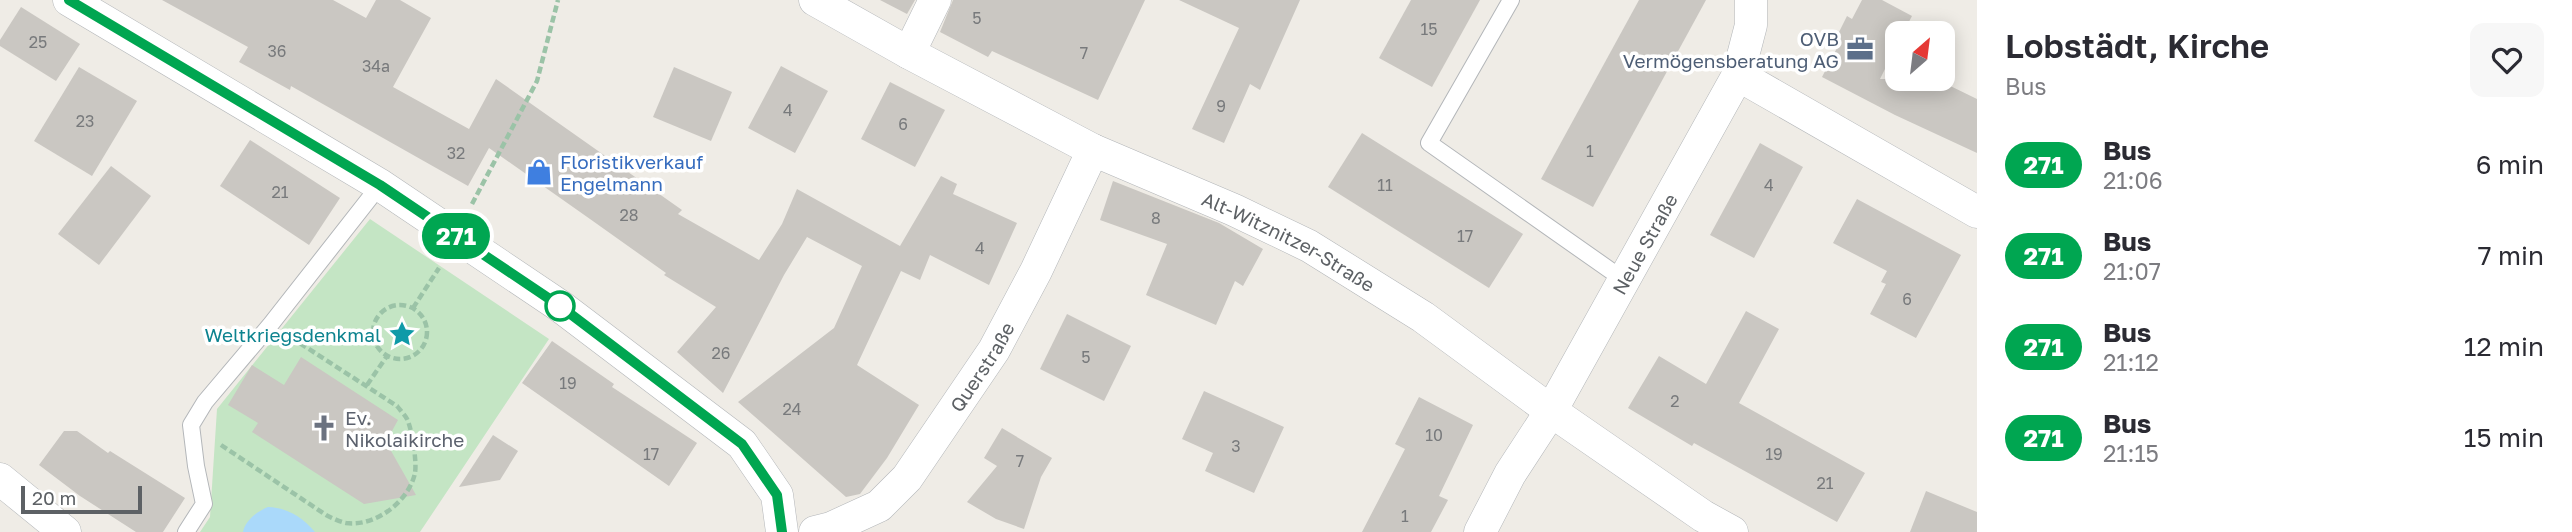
<!DOCTYPE html>
<html lang="en">
<head>
<meta charset="utf-8">
<style>
	:root { --surface:#fff; --page:#f7f7f7; --text:#2b2b33; --muted:#7c7c81 }
	body { margin:0; font-family:"Golos Text",sans-serif; background:var(--page); color:var(--text); height:100vh; display:flex; flex-direction:column; font-size:26px; white-space:nowrap }
	* { box-sizing:border-box; margin:0 }
	p { font-size:23px; color:var(--muted) }
	.icon { flex:none; width:38px; height:38px; fill:none; stroke:currentColor; stroke-width:2; stroke-linecap:round; stroke-linejoin:round }
	.map { position:relative; flex:1; overflow:hidden }
	.panel { display:flex; flex-direction:column; background:var(--surface); width:595px }
	.panel>* { flex:none }
	.badge { padding:0 14px; border-radius:23px; font-size:24px; line-height:46px }
	.needle { width:46px; rotate:28deg }
	.controls { position:absolute; left:1885px; top:21px; display:grid; gap:14px }
	.controls a { display:grid; place-items:center; width:70px; height:70px; border-radius:14px; background:var(--surface); box-shadow:0 4px 18px #0003; font-size:35px }
	.scale { position:absolute; left:21px; bottom:18px; width:121px; box-sizing:border-box; padding-left:7px; border:4px solid #5d6165; border-top:0; font-size:19px; line-height:24px; white-space:nowrap; color:#5d6165; -webkit-text-stroke:5px #fff; paint-order:stroke }
	.map>.badge { position:absolute; translate:-50% -50%; box-shadow:0 0 0 4px #fff }
	.round { display:grid; place-items:center; flex:none; width:74px; height:74px; border-radius:14px; background:var(--page) }
	.headline { display:flex; align-items:center; justify-content:space-between; height:119px; padding:0 28px }
	h1 { font-size:33px; font-weight:600; line-height:52px }
	ul { padding:0; list-style:none }
	li { display:flex; align-items:center; gap:21px; height:91px; padding:0 28px }
	li div { flex:1 }
	li b { display:block; font-size:26px }
	li em { font-style:normal }
	li .badge { min-width:77px; font-weight:700; text-align:center }
	main { display:flex; flex:1; min-height:0 }
	.map>svg:first-child { display:block }
	.green { fill:#c4e5c4 }
	.water { fill:#aad9fa }
	.building { fill:#cac7c2 }
	.lines { fill:none; stroke-linecap:round; stroke-linejoin:round }
	.service-casing { stroke:#b3b6b9; stroke-width:18 }
	.minor-casing { stroke:#b3b6b9; stroke-width:33 }
	.path { stroke:#9bc3a7; stroke-width:4.5; stroke-dasharray:7 3.5; stroke-linecap:butt }
	.service { stroke:#fff; stroke-width:16 }
	.minor { stroke:#fff; stroke-width:32 }
	.line-casing { stroke:#fff; stroke-width:16 }
	.line { stroke:#00a651; stroke-width:10 }
	.stop-dot { fill:#fff; stroke:#00a651; stroke-width:3.5 }
	.labels { text-anchor:middle; dominant-baseline:central; stroke-width:7; stroke-linejoin:round; paint-order:stroke }
	.number-label { font-size:16px; fill:#787a7c }
	.service-label { font-size:19px; fill:#4e5e75; stroke:#fff; text-anchor:end }
	.shop-label { font-size:19px; fill:#366cbe; stroke:#fff; text-anchor:start }
	.street-label { font-size:19px; fill:#5d6165; stroke:#fff }
	.culture-label { font-size:19px; fill:#0d838f; stroke:#fff; text-anchor:end }
	.worship-label { font-size:19px; fill:#5b616d; stroke:#fff; text-anchor:start }
</style>
</head>
<body>
<main>
<div class="map">
<svg width="1977" height="532" viewBox="0 0 1977 532">
	<rect width="100%" height="100%" fill="#efece6"/>
	<polygon class="green" points="370,219 549,339 420,532 200,532 210,517 217,409"/>
	<path class="water" d="M268 507C288 508 302 517 315 532H243C245 520 258 511 268 507Z"/>
	<g class="building">
		<polygon points="162,0 333,0 366,18 376,0 400,0 431,18 393,87 469,129 496,79 682,210 678,214 759,260 782,224 797,189 900,246 941,176 957,184 953,194 1017,223 989,285 930,255 920,280 901,271 857,365 919,405 887,458 860,494 846,497 738,402 834,328 862,266 807,237 784,275 723,393 677,352 716,307 664,275 666,273 590,219 489,148 468,186 291,86 290,90 239,62 248,47"/>
		<polygon points="880,0 915,0 907,14"/>
		<polygon points="953,0 1145,0 1098,100 992,51 988,57 940,32"/>
		<polygon points="1179,0 1300,0 1260,90 1250,84 1224,143 1192,129 1239,28"/>
		<polygon points="1411,0 1480,0 1432,87 1379,58"/>
		<polygon points="1639,0 1706,0 1593,207 1541,179"/>
		<polygon points="1862,0 1882,0 1912,16 1903,33 1897,33 1897,45 1880,79 1936,79 1977,99 1977,153 1895,115 1822,77 1837,48 1832,46 1847,16 1852,19"/>
		<polygon points="21,7 80,44 56,81 0,46 0,40"/>
		<polygon points="781,66 828,91 795,153 748,128"/>
		<polygon points="79,67 137,101 92,176 34,141"/>
		<polygon points="674,67 732,92 711,141 653,117"/>
		<polygon points="890,82 945,110 915,167 861,139"/>
		<polygon points="1362,133 1523,234 1489,288 1328,187"/>
		<polygon points="250,140 340,198 309,245 220,186"/>
		<polygon points="1760,143 1803,167 1754,258 1710,235"/>
		<polygon points="111,166 151,196 99,265 58,234"/>
		<polygon points="1113,181 1219,223 1263,249 1243,286 1235,281 1216,325 1146,295 1167,244 1100,220"/>
		<polygon points="1857,199 1961,255 1916,338 1870,314 1886,284 1881,282 1887,271 1833,243"/>
		<polygon points="1746,311 1779,329 1739,403 1865,473 1837,522 1694,443 1692,446 1628,408 1659,356 1706,384"/>
		<polygon points="1067,314 1131,346 1104,401 1040,369"/>
		<polygon points="552,341 614,384 612,387 697,443 669,486 522,383"/>
		<polygon points="301,357 398,420 386,442 416,495 364,504 252,432 258,423 228,405 252,365 284,385"/>
		<polygon points="1204,391 1284,427 1254,493 1205,471 1213,453 1182,439"/>
		<polygon points="1419,397 1473,425 1439,496 1448,500 1431,532 1362,532 1405,449 1395,444"/>
		<polygon points="1002,428 1052,458 1041,477 1024,529 996,519 967,502 997,466 984,458"/>
		<polygon points="64,431 77,431 108,453 110,451 185,498 163,532 136,532 80,496 39,465"/>
		<polygon points="493,435 518,451 500,480 459,487"/>
		<polygon points="1926,491 1977,512 1977,532 1910,532"/>
	</g>
	<g class="lines">
		<g class="service-casing">
			<g id="service">
				<polyline points="1511,0 1429,143 1624,280"/>
				<polyline points="186,532 204,504 196,466 191,425 205,402 271,324 380,185"/>
			</g>
		</g>
		<g class="minor-casing">
			<g id="minor">
				<polyline points="69,0 380,185 560,306 742,444 777,495 782,532"/>
				<path id="s1" d="M815 0 909 53 1093 150 1234 210 1309 246 1423 317 1551 411 1703 516 1732 532"/>
				<polyline points="909,53 935,0"/>
				<polyline points="1738,75 1751,25 1751,0"/>
				<polyline points="0,479 65,532"/>
				<path id="s2" d="M815 532 831 528 879 506 907 478 994 350 1036 271 1093 150"/>
				<path id="s3" d="M1480 532 1510 474 1551 411 1738 75 1977 212"/>
			</g>
		</g>
		<g class="path">
			<polyline points="472,204 537,81 558,0"/>
			<circle cx="400" cy="332" r="27"/>
			<polyline points="413,308 439,268"/>
			<polyline points="367,385 387,356"/>
			<path d="M221 445 326 515C332 518 340 522 346 523 376 527 409 501 415 473 417 462 412 429 407 419 405 415 400 410 397 406L295 340"/>
		</g>
		<use href="#service" class="service"/>
		<use href="#minor" class="minor"/>
	</g>
	<g class="lines">
		<g class="line-casing">
			<polyline id="line" points="69,0 380,185 560,306 742,444 777,495 782,532"/>
		</g>
		<use href="#line" class="line"/>
	</g>
	<defs>
		<g id="office-bare" transform="scale(2.1)"><path d="M-6-3h4V-5.5h4V-3h4V5H-6ZM-1-4.5V-3h2v-1.5ZM-6 0V1H6V0Z" fill="#5c6f8a" stroke="#fff" stroke-width="2.5" paint-order="stroke"/></g>
		<g id="shop-bare" transform="scale(2.1)"><path d="M-5-2.5h2.3a2.7 3.5 0 0 1 5.4 0H5L5.5 6h-11ZM-1.5-2.5h3a1.5 2.3 0 0 0-3 0Z" fill="#3f7fe0" stroke="#fff" stroke-width="2.5" paint-order="stroke"/></g>
		<g id="sight-bare" transform="scale(2.1)"><path d="M0-6L1.8-2.2L6-1.7L2.9 1.2L3.7 5.4L0 3.3L-3.7 5.4L-2.9 1.2L-6-1.7L-1.8-2.2Z" fill="#0f9aa8" stroke="#fff" stroke-width="2.5" paint-order="stroke"/></g>
		<g id="church-bare" transform="scale(2.1)"><path d="M-1.2-6h2.4v3.5h3.3v2.4h-3.3V6h-2.4V-.1h-3.3v-2.4h3.3Z" fill="#6b7280" stroke="#fff" stroke-width="2.5" paint-order="stroke"/></g>
	</defs>
	<g fill-rule="evenodd">
		<use href="#office-bare" x="1860" y="49"/>
		<use href="#shop-bare" x="539" y="172"/>
		<use href="#sight-bare" x="402" y="334"/>
		<use href="#church-bare" x="324" y="428"/>
	</g>
	<circle class="stop-dot" cx="560" cy="306" r="14"/>
	<g class="labels">
		<g class="number-label">
			<text x="977" y="18">5</text>
			<text x="1429" y="29">15</text>
			<text x="38" y="42">25</text>
			<text x="277" y="51">36</text>
			<text x="1084" y="53">7</text>
			<text x="376" y="66">34a</text>
			<text x="1221" y="106">9</text>
			<text x="788" y="110">4</text>
			<text x="85" y="121">23</text>
			<text x="903" y="124">6</text>
			<text x="1590" y="151">1</text>
			<text x="456" y="153">32</text>
			<text x="1385" y="185">11</text>
			<text x="1769" y="185">4</text>
			<text x="280" y="192">21</text>
			<text x="629" y="215">28</text>
			<text x="1156" y="218">8</text>
			<text x="1465" y="236">17</text>
			<text x="980" y="248">4</text>
			<text x="1907" y="299">6</text>
			<text x="721" y="353">26</text>
			<text x="1086" y="357">5</text>
			<text x="568" y="383">19</text>
			<text x="1675" y="401">2</text>
			<text x="792" y="409">24</text>
			<text x="1434" y="435">10</text>
			<text x="1236" y="446">3</text>
			<text x="651" y="454">17</text>
			<text x="1774" y="454">19</text>
			<text x="1020" y="461">7</text>
			<text x="1825" y="483">21</text>
			<text x="1405" y="516">1</text>
		</g>
		<g class="service-label">
			<text x="1839" y="38">OVB<tspan x="1839" dy="22">Vermögensberatung AG</tspan></text>
		</g>
		<g class="shop-label">
			<text x="560" y="161">Floristikverkauf<tspan x="560" dy="22">Engelmann</tspan></text>
		</g>
		<g class="street-label">
			<text stroke="none"><textPath href="#s1" startOffset="532">Alt-Witznitzer-Straße</textPath></text>
			<text stroke="none"><textPath href="#s3" startOffset="332">Neue Straße</textPath></text>
			<text stroke="none"><textPath href="#s2" startOffset="243">Querstraße</textPath></text>
		</g>
		<g class="culture-label">
			<text x="381" y="334">Weltkriegsdenkmal</text>
		</g>
		<g class="worship-label">
			<text x="345" y="417">Ev.<tspan x="345" dy="22">Nikolaikirche</tspan></text>
		</g>
	</g>
</svg>
<div class="controls">
<a><svg class="needle" viewBox="-14 -14 28 28"><path d="M0-13l5 13h-10z" fill="#e53935"/><path d="M0 13l5-13h-10z" fill="#7c7c81"/></svg></a>
</div>
<div class="scale">20 m</div>
<b class="badge" style="left:456px;top:236px;background:#00a651;color:#fff">271</b>
</div>
<section class="panel">
<div class="headline"><div><h1>Lobstädt, Kirche</h1><p>Bus</p></div><a class="round"><svg class="icon" aria-label="heart" viewBox="0 0 24 24"><path d="M12 20l-8-8c-3-5 5-10 8-4 3-6 11-1 8 4z"/></svg></a></div>
<ul>
<li><span class="badge" style="background:#00a651;color:#fff">271</span><div><b>Bus</b><p>21:06</p></div><em>6 min</em></li>
<li><span class="badge" style="background:#00a651;color:#fff">271</span><div><b>Bus</b><p>21:07</p></div><em>7 min</em></li>
<li><span class="badge" style="background:#00a651;color:#fff">271</span><div><b>Bus</b><p>21:12</p></div><em>12 min</em></li>
<li><span class="badge" style="background:#00a651;color:#fff">271</span><div><b>Bus</b><p>21:15</p></div><em>15 min</em></li>
</ul>
</section>
</main>
</body>
</html>
